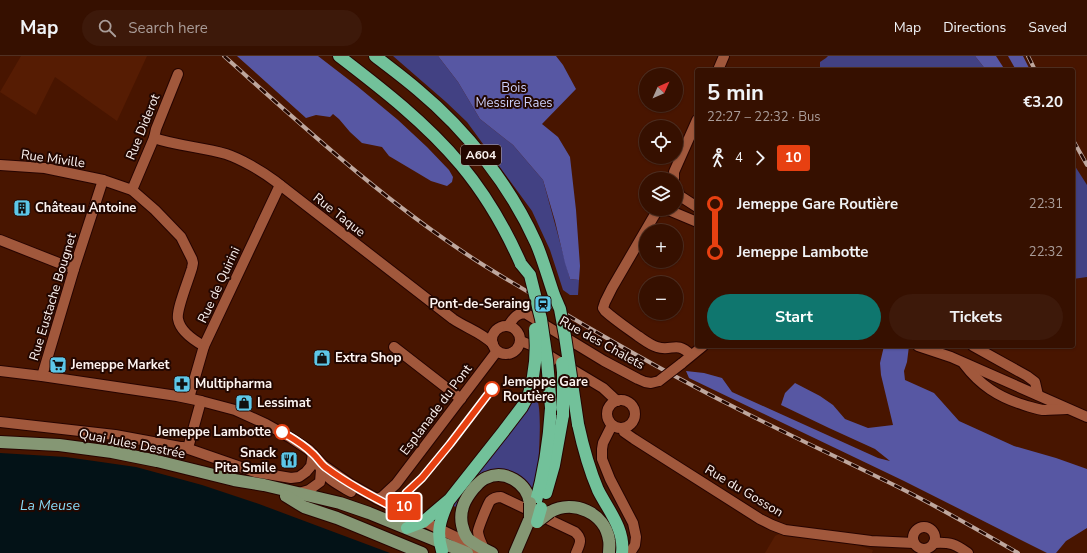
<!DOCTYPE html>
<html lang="en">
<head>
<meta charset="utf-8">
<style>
	:root { --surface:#361000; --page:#3d190a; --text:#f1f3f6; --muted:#aa9d99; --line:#503022; --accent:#0f766e }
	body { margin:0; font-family:"Nunito Sans",sans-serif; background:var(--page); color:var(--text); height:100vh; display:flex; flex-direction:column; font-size:15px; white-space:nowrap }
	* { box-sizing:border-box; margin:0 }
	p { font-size:13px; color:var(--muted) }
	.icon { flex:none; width:22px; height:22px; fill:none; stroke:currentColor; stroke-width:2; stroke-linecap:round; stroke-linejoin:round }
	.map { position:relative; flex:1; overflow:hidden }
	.details { position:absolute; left:695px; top:12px; width:380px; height:280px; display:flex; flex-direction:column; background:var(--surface); border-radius:4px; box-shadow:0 1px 3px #0004,0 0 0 1px var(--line) }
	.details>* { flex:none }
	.badge { padding:0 8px; border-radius:3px; font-size:14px; line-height:26px }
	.needle { width:26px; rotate:45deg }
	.fabs { position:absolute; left:639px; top:12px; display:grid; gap:8px }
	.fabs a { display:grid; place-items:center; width:44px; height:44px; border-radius:50%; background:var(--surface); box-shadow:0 1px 3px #0004,0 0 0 1px var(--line); font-size:20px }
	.map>.badge { position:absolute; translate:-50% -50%; box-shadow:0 0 0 2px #fff }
	.legs { display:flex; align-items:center; gap:6px; height:44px; padding:0 12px; font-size:13px }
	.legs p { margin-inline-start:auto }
	.head { display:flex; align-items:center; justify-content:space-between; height:68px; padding:0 12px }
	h1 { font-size:22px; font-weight:700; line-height:30px }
	.button { display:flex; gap:8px; margin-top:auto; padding:8px 12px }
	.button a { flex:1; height:46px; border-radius:24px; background:var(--accent); color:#fff; font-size:16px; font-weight:700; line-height:46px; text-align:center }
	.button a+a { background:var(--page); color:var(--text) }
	ul { padding:0 12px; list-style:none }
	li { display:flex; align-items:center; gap:14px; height:48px; font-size:15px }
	li i { display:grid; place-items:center; width:6px; height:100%; margin:0 5px; background:currentColor }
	li i::after { content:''; width:10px; height:10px; margin:-5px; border:3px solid; border-radius:50%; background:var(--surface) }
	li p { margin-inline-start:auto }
	li:first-child i { background:linear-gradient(#0000 50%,currentColor 0) }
	li:last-child i { background:linear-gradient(currentColor 50%,#0000 0) }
	header { display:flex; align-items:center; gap:24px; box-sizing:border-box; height:56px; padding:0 20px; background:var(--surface); border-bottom:1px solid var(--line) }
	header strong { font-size:19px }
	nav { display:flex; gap:22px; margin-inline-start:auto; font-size:14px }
	.search { width:280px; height:36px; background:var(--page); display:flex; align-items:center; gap:10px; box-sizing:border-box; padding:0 14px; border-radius:22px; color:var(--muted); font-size:15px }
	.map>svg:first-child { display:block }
	.built { fill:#561c03 }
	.green { fill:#424183 }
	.forest { fill:#5757a3 }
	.water { fill:#031217 }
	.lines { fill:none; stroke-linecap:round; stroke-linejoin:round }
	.minor-casing { stroke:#260400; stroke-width:12 }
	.major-casing { stroke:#260400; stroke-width:14 }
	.highway-casing { stroke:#260400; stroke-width:14 }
	.minor { stroke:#a1583c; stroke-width:10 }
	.major { stroke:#859774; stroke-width:12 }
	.highway { stroke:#72c19a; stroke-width:12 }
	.rail-casing { stroke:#bea79e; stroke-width:4 }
	.rail { stroke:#230700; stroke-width:2.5; stroke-dasharray:8; stroke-linecap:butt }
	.minor-bridge-casing { stroke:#260400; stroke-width:12; stroke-linecap:butt }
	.major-bridge-casing { stroke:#260400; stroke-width:14; stroke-linecap:butt }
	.highway-bridge-casing { stroke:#260400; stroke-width:14; stroke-linecap:butt }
	.minor-bridge { stroke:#a1583c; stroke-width:10 }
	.major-bridge { stroke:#859774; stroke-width:12 }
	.highway-bridge { stroke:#72c19a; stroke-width:12 }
	.line-1-casing { stroke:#fff; stroke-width:9 }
	.line-1 { stroke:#e74011; stroke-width:6 }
	.stop-1-dot { fill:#fff; stroke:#e74011; stroke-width:2 }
	.labels { text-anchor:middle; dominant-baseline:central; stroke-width:4; stroke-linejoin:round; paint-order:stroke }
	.shield { fill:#230700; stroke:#bbaca8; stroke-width:1 }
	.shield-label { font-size:12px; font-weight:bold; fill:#fcf3f0 }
	.park-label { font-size:13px; fill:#ccd0fb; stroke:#230700 }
	.street-label { font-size:13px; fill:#fcf3f0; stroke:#230700 }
	.poi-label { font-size:13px; font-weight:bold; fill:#fcf3f0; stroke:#230700; text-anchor:start }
	.stop-label { font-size:13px; font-weight:bold; fill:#fcf3f0; stroke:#230700; text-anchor:start }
	.water-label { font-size:14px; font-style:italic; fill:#87daf6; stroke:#230700 }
</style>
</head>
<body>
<header>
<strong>Map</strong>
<div class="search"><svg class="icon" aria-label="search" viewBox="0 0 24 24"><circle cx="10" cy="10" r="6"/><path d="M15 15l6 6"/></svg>Search here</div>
<nav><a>Map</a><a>Directions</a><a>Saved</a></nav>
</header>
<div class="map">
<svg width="1087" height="497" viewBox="0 0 1087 497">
	<rect width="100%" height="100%" fill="#481500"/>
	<g class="built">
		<polygon points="21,0 147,0 117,65 55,21 36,59 0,36"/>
		<polygon points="783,476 841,484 873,494 872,497 765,497 775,480"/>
	</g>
	<g class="green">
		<polygon points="393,0 438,0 458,26 480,63 513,89 543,124 570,223 579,224 578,239 570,239 563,234 550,194 532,155 467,66 446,46"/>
		<polygon points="828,0 975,0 986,14 820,14 820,6 826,2"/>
		<polygon points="1073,107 1087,129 1087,221 1073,223"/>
		<path d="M533 343 537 344C542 352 539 399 538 411 537 420 534 429 532 439L500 415 455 451 453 449Z"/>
	</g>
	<g class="forest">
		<polygon points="237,0 318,0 357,30 398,64 427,91 449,114 453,121 452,126 447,130 431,125 421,119 389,100 382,91 362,87 350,76 339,63 333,58 330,61 316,59 306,62"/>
		<polygon points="438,0 556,0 563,9 576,33 542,68 558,81 570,101 576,154 580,210 579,224 570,223 565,207 555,165 543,124 513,89 480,63 458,26"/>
		<polygon points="975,0 996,0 1005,14 986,14"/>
		<polygon points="1008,0 1023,0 1030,14 1016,14"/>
		<polygon points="884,290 909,290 907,306 904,315 905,324 934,337 959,365 1014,390 1056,402 1087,413 1087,472 1066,485 1056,497 1047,497 904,425 689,322 686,315 704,317 722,322 732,336 878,402 890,405 875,393 829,372 781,349 785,337 795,327 820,340 833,349 845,363 868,372 893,369 881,319 880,307"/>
	</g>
	<polygon class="water" points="0,397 66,401 136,411 202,429 259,448 390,497 0,497"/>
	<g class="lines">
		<g class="minor-casing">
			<g id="minor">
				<polyline points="718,14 724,0"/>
				<path d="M154 82C177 90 203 91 226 98 241 103 262 115 275 125L453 263C466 272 481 276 493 288"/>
				<path d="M0 109 45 112 103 124 132 134 155 154 181 181 192 203 193 207 192 212C189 223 176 254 178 263 180 275 195 285 204 290"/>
				<polyline points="674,123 674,116 697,64"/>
				<polyline points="676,131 680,140 697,151"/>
				<polyline points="132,134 154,82 156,73 178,18"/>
				<path d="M658 153 612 232 605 246 603 252 605 255C615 264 627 272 638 280 644 284 650 289 657 291 672 296 676 284 691 299"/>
				<polyline points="666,153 697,166"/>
				<polyline points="0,184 74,213"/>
				<circle cx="506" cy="284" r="14"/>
				<path d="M508 270C514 262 515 258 525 257L604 305 638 323 645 326 651 327 659 325"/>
				<polyline points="521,285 533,290 603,332 617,345"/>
				<polyline points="918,290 951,301 1087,361"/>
				<polyline points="973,290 1027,320 1035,326 1038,339"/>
				<polyline points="394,291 461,343"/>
				<polyline points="681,308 703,290"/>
				<path d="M964 308C980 329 998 341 1024 349 1031 351 1038 354 1045 354 1052 354 1059 353 1067 353"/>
				<polyline points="0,315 42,320 177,340 201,345 235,354 266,368 291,382 309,394 323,409 350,428 377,443 456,481 471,493 478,497"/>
				<polyline points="42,320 74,213 103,124"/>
				<polyline points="189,342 204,290 280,129"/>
				<circle cx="621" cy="358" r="14"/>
				<polyline points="0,366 115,379 180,391 183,391 255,416 291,422 299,421 306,416 311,410 313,398"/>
				<polyline points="612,369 603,387 602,393 602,403 610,423 633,467 636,481 635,489 630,497"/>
				<polyline points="623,372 624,376 634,383 760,463 772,469 785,474 871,485 914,487"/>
				<polyline points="188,392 201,345"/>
				<path d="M319 410C326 423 339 429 351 436"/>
				<polyline points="299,437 309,434 320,426 321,414"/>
				<polyline points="377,443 382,441 396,428 497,295"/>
				<circle cx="924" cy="482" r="11"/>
				<path d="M934 487C951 486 955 488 968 497"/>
				<path d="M484 493C482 488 478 481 478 475 479 470 487 450 490 445 493 442 497 441 501 441L575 476C583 483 580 488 576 497"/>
			</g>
		</g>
		<g class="major-casing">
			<g id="major">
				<polyline points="0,386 59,389 112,396 157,405 234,424 264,429 340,447 369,457 467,497"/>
				<polyline points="286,440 304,451 337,462 422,497"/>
				<path d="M550 456C574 443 605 457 609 484 610 488 609 493 609 497"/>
				<path d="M492 497C484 493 475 489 468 483 465 479 463 474 462 469 459 454 465 443 474 432 478 428 481 424 486 422 505 413 527 427 530 447"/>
				<polyline points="515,497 530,462"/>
			</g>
		</g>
		<g class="highway-casing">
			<g id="highway">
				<path d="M339 0C382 33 426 67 461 109 486 139 505 172 521 208"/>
				<path d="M375 0C389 11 404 22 418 34 466 74 510 129 536 187 543 203 548 222 554 239"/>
				<path d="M578 368C583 391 589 413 598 434 608 454 625 473 622 497"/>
				<polyline points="546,437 554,409 563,359"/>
				<path d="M535 449C544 417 549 385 551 352"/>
				<polyline points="407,472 423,466 450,443 503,376 522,351 529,338"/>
				<path d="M442 495C436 476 440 464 448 446"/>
			</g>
		</g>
		<use href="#minor" class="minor"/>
		<use href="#major" class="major"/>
		<use href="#highway" class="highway"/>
		<g class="rail-casing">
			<g id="rail">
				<path d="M224 0C305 72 385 146 477 205 505 223 534 239 562 256 618 289 674 321 732 350 788 379 846 405 902 433 942 453 980 475 1018 497"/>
				<polyline points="1028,0 1035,14"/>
				<polyline points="1073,84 1087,109"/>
			</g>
		</g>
		<use href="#rail" class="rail"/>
		<g class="minor-bridge-casing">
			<polyline id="minor-bridge" points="659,325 681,308"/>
		</g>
		<g class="major-bridge-casing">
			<g id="major-bridge">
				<polyline points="530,462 530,447"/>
				<polyline points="537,466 550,456"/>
			</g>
		</g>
		<g class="highway-bridge-casing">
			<g id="highway-bridge">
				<polyline points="521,208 530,219 541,263 547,304 551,352"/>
				<polyline points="554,239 560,253 565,280 578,368"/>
				<polyline points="562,307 563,316 563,359"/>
				<path d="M529 338C535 317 537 295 535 273"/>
				<polyline points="537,466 541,452"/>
			</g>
		</g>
		<use href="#minor-bridge" class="minor-bridge"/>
		<use href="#major-bridge" class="major-bridge"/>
		<use href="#highway-bridge" class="highway-bridge"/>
	</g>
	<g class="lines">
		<g class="line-1-casing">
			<path id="line-1" d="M282 376C292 382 303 388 312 397 317 401 320 407 325 411 349 429 375 442 402 456L405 448 404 444 406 437 422 422 450 388 492 333"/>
		</g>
		<use href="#line-1" class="line-1"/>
	</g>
	<defs>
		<g id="building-square" transform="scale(0.9)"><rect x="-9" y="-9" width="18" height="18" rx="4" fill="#5dc7e8" stroke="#230700"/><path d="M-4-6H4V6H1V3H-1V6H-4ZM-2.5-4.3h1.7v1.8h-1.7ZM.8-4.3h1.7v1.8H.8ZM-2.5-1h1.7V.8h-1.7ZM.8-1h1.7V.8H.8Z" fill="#111"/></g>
		<g id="station-square" transform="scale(0.9)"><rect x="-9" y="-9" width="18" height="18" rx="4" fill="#5dc7e8" stroke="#230700"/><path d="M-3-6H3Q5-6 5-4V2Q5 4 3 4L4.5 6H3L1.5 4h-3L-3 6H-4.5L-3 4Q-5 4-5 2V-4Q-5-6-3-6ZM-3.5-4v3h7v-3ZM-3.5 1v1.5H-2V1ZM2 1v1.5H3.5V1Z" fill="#111"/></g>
		<g id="shop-square" transform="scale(0.9)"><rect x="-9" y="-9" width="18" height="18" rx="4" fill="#5dc7e8" stroke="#230700"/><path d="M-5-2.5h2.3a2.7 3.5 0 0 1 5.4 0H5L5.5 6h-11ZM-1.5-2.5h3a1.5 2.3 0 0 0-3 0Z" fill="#111"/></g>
		<g id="supermarket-square" transform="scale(0.9)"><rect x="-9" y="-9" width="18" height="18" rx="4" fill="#5dc7e8" stroke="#230700"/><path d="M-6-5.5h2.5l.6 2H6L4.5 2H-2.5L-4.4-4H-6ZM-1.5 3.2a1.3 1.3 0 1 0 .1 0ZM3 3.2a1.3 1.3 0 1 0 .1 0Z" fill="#111"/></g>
		<g id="pharmacy-square" transform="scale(0.9)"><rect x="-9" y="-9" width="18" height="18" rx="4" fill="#5dc7e8" stroke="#230700"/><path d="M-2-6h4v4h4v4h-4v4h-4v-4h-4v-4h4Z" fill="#111"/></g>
		<g id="restaurant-square" transform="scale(0.9)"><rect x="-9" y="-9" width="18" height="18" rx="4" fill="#5dc7e8" stroke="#230700"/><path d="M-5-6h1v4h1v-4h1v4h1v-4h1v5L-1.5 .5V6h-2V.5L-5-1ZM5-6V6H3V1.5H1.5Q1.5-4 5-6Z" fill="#111"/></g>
	</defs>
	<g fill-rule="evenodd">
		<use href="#building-square" x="22" y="152"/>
		<use href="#station-square" x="543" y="248"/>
		<use href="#shop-square" x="322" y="302"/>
		<use href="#supermarket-square" x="58" y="309"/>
		<use href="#pharmacy-square" x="182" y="328"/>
		<use href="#shop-square" x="244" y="347"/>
		<use href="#restaurant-square" x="289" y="404"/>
	</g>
	<g class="stop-1-dot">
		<circle cx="492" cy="333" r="7"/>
		<circle cx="282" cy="376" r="7"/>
	</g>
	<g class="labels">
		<rect class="shield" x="461" y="89" width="40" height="20" rx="3"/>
		<g class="shield-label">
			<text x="481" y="99">A604</text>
		</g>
		<g class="park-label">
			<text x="514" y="32">Bois<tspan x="514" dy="15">Messire Raes</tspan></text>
		</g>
		<g class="street-label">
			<text transform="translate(143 71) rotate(-68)">Rue Diderot</text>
			<text transform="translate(53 103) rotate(8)">Rue Miville</text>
			<text transform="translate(339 159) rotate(38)">Rue Taque</text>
			<text transform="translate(219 229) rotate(-65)">Rue de Quirini</text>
			<text transform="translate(53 241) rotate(-73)">Rue Eustache Bougnet</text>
			<text transform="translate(602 287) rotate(29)">Rue des Chalets</text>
			<text transform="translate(436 354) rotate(-53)">Esplanade du Pont</text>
			<text transform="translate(132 388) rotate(11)">Quai Jules Destrée</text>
			<text transform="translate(744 435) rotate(31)">Rue du Gosson</text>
		</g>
		<g class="poi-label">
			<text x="35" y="152">Château Antoine</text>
			<text x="530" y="248" text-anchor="end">Pont-de-Seraing</text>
			<text x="335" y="302">Extra Shop</text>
			<text x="71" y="309">Jemeppe Market</text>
			<text x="195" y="328">Multipharma</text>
			<text x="257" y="347">Lessimat</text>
			<text x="276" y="397" text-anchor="end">Snack<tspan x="276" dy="15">Pita Smile</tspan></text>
		</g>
		<g class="stop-label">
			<text x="503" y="326">Jemeppe Gare<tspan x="503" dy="15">Routière</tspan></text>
			<text x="271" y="376" text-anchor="end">Jemeppe Lambotte</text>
		</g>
		<g class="water-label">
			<text x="50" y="449">La Meuse</text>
		</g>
	</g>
</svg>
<div class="fabs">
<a><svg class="needle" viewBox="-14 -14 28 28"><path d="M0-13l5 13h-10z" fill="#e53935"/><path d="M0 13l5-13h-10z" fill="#aa9d99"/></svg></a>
<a><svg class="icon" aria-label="locate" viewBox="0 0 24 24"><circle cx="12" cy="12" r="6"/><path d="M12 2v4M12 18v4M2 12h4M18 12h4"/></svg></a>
<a><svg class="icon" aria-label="layers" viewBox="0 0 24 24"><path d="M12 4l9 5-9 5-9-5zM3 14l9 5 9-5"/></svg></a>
<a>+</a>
<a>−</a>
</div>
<b class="badge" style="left:404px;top:451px;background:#e74011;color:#fff">10</b>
<section class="details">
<div class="head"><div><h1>5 min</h1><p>22:27 – 22:32 · Bus</p></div><b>€3.20</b></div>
<div class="legs"><svg class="icon" aria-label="walk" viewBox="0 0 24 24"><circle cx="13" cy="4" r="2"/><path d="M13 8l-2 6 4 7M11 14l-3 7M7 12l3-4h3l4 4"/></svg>4<svg class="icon" aria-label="forward" viewBox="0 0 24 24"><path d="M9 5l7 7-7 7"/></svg><b class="badge" style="background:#e74011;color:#fff">10</b></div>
<ul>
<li><i style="color:#e74011"></i><b>Jemeppe Gare Routière</b><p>22:31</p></li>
<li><i style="color:#e74011"></i><b>Jemeppe Lambotte</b><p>22:32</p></li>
</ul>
<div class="button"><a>Start</a><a>Tickets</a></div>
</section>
</div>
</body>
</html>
